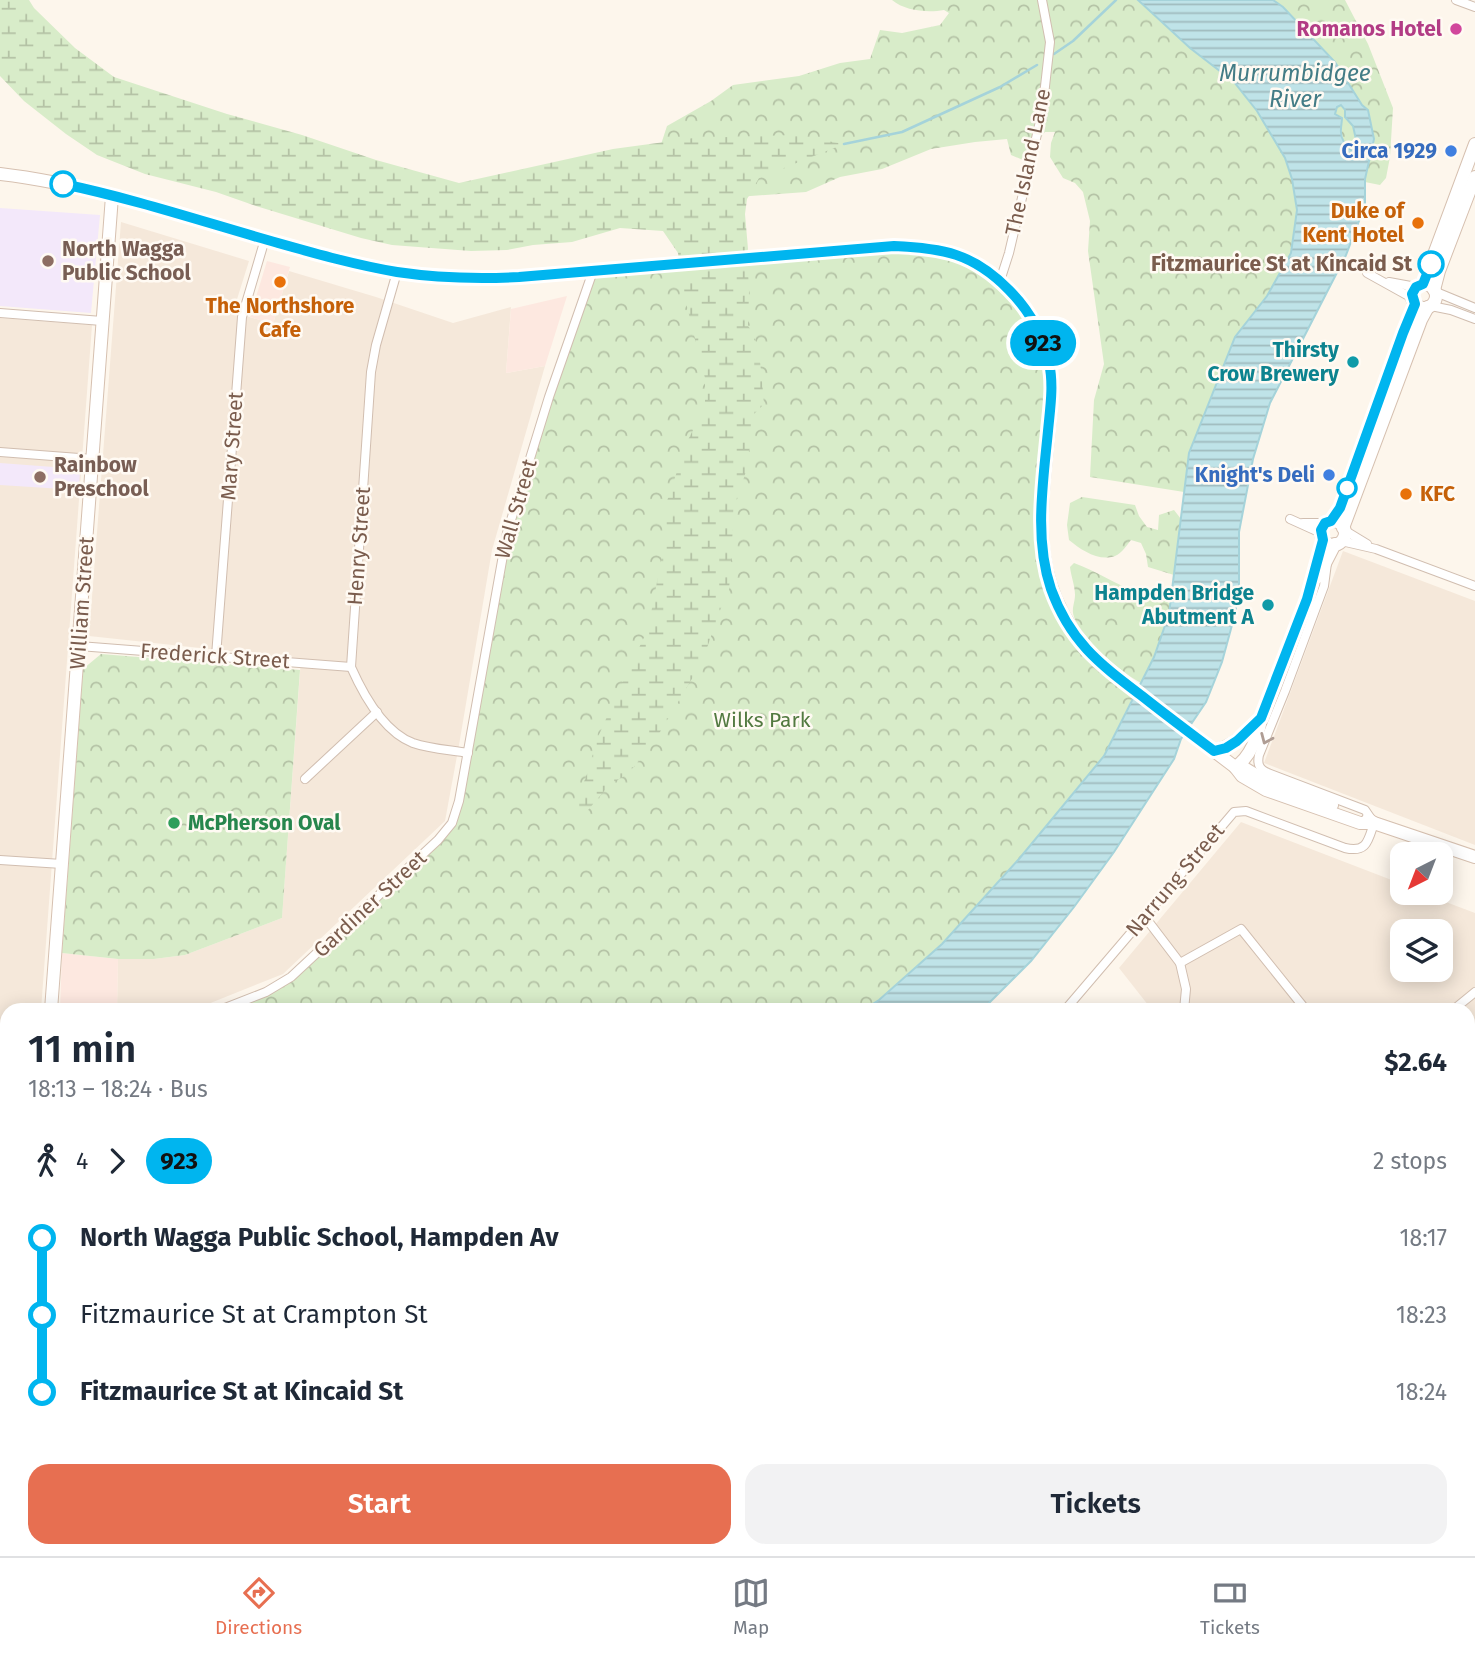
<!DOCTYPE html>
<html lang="en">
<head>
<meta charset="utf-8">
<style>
	:root { --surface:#fff; --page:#f2f2f3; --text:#1f2937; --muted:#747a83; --line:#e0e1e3; --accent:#e76f51 }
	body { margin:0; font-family:"Fira Sans",sans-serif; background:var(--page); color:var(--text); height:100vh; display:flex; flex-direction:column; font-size:26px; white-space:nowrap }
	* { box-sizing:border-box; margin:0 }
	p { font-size:23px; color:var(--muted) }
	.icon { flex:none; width:38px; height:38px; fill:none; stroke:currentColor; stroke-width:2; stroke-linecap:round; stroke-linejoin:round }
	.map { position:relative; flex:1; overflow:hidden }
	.panel { position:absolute; left:0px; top:1003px; width:1475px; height:555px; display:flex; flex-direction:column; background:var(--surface); border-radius:21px 21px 0 0; box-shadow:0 4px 18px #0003 }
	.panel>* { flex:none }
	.badge { padding:0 14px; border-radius:23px; font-size:24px; line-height:46px }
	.needle { width:46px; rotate:222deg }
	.controls { position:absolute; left:1390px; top:842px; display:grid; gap:14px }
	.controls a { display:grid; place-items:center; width:63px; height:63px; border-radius:14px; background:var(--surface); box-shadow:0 4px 18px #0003; font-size:35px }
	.map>.badge { position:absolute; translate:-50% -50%; box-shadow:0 0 0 4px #fff }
	.legs { display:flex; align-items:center; gap:10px; height:77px; padding:0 28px; font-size:23px }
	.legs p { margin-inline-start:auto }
	.headline { display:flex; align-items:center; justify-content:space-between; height:119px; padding:0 28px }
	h1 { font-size:38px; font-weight:600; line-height:52px }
	.action { display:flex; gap:14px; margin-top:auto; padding:14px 28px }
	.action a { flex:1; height:80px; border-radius:21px; background:var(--accent); color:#fff; font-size:28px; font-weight:600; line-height:80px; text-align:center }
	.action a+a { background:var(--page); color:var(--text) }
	ul { padding:0 28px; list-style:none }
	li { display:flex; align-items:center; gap:24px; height:77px; font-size:26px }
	li i { display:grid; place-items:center; width:10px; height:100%; margin:0 9px; background:currentColor }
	li i::after { content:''; width:18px; height:18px; margin:-9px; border:5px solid; border-radius:50%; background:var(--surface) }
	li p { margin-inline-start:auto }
	li:first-child i { background:linear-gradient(#0000 50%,currentColor 0) }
	li:last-child i { background:linear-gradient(currentColor 50%,#0000 0) }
	.tabs { display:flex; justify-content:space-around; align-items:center; height:98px; border-top:2px solid var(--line); background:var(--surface); font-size:19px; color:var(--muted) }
	.tabs a { display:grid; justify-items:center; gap:4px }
	.tabs .selected { color:var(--accent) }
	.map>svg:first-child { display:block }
	.residential { fill:#f5e8da; fill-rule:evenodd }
	.commercial { fill:#fde8e0 }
	.education { fill:#f3e8fa }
	.grass { fill:#d8ecc9 }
	.forest { fill:url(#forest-crowns) }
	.wetland { fill:url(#wetland-marsh) }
	.water { fill:url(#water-rules); stroke:#a5d3da; stroke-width:2; fill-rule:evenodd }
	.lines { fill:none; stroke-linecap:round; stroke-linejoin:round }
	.stream { stroke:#a5d3da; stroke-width:2.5 }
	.street-casing { stroke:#d1beb0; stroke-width:10 }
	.secondary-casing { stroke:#d6c0b0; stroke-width:14 }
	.street { stroke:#fff; stroke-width:8 }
	.secondary { stroke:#fff; stroke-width:12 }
	.oneway { stroke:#af9d94 }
	.line-1-casing { stroke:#fff; stroke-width:16 }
	.line-1 { stroke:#00b5ef; stroke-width:10 }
	.hotel-dot { fill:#d1479c; stroke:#fffaf3; stroke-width:2.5 }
	.shop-dot { fill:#3f7fe0; stroke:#fffaf3; stroke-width:2.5 }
	.stop-1-dot { fill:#fff; stroke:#00b5ef; stroke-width:3.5 }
	.food-dot { fill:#e8710a; stroke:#fffaf3; stroke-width:2.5 }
	.education-dot { fill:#8d6e63; stroke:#fffaf3; stroke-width:2.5 }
	.culture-dot { fill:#0f9aa8; stroke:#fffaf3; stroke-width:2.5 }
	.leisure-dot { fill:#2e9e5b; stroke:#fffaf3; stroke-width:2.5 }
	.labels { text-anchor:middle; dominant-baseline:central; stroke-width:5; stroke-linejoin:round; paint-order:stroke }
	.hotel-label { font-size:21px; font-weight:bold; fill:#b23c85; stroke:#fffaf3; text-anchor:end }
	.shop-label { font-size:21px; font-weight:bold; fill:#366cbe; stroke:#fffaf3; text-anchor:end }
	.street-label { font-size:21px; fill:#7a5c4d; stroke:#fffaf3 }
	.food-label { font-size:21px; font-weight:bold; fill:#c56008; stroke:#fffaf3; text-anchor:end }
	.education-label { font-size:21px; font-weight:bold; fill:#785e54; stroke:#fffaf3; text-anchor:start }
	.stop-label { font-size:21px; font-weight:bold; fill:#7a5c4d; stroke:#fffaf3; text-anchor:end }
	.culture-label { font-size:21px; font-weight:bold; fill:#0d838f; stroke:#fffaf3; text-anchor:end }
	.park-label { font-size:21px; fill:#537a41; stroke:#fffaf3 }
	.leisure-label { font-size:21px; font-weight:bold; fill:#27864d; stroke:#fffaf3; text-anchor:start }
	.water-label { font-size:23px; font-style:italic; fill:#437c86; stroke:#fffaf3 }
</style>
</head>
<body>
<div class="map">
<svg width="1475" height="1556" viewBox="0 0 1475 1556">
	<defs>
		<pattern id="forest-crowns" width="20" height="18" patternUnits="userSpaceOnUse" patternTransform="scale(1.75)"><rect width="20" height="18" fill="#d8ecc9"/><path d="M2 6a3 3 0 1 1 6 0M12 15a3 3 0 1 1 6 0" fill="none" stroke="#b4c2a5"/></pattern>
		<pattern id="wetland-marsh" width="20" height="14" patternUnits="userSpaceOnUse" patternTransform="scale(1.75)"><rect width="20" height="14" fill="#d8ecc9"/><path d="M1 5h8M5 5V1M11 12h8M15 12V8" fill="none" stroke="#b4c2a5"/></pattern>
		<pattern id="water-rules" width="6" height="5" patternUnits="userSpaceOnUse" patternTransform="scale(1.75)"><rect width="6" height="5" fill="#bfe3e8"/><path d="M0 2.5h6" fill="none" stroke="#a0bbbe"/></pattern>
	</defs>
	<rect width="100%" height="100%" fill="#fdf6ec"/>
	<g class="residential">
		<polygon points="121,222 249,261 233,312 273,324 289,271 376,297 453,323 511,307 506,373 545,366 492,550 459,745 445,821 283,974 193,1010 117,1010 118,959 154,959 185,955 282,918 301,659 89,636"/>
		<polygon points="0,318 92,325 41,1010 7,1010 7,1053 0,1051"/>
		<polygon points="1343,551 1475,601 1475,845 1264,763"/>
		<path d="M1241 822 1402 884V892L1422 893 1475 913V1332L1468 1338V1010H1152L1119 968ZM1402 931H1440V970H1402Z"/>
		<polygon points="0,1089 7,1092 7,1143 0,1161"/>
	</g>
	<g class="commercial">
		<polygon points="267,261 290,267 273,324 250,317"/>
		<polygon points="567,296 545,366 506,373 511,309"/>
		<polygon points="62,953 118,959 117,1010 60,1010"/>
	</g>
	<g class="education">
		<polygon points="0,208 100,215 91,313 0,306"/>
		<polygon points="0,463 80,469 79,490 0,485"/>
	</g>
	<g class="grass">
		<polygon points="1475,1396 1475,1524 1468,1529 1468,1402"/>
		<polygon points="1191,1551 1397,1551 1389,1553 1391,1556 1195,1556"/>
	</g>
	<g class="forest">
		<path d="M892 0H1138L1190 48 1234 82 1257 111 1285 158 1292 179 1297 210 1291 253 1267 296 1235 337 1189 453 1184 492 1090 477 1094 400 1104 364 1088 251 1090 221 1083 192 1075 183 1063 178 1050 157 1051 143 1055 132H1045L1023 160 1011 155 1007 139 975 142 931 149 882 169 840 177 806 192 737 197 648 184 667 126 711 101 733 85 799 76 840 63 870 59 880 30 902 33 940 25 949 13 944 10C928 13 905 11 892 0Z"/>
		<polygon points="1273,0 1345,0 1368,44 1393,108 1390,157 1386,178 1380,185 1365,182 1368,110 1362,105 1283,7"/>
		<path d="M1341 105 1345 110 1348 121 1353 126 1357 144 1353 151C1336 145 1347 126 1335 115L1337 107Z"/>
		<polygon points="874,247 962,257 1018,299 1049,364 1043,544 1065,619 1134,695 1104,756 1019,859 942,944 879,1000 863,1010 220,1010 280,985 452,823 502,556 593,271"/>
		<path d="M1082 497 1135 505 1139 516 1147 527 1158 530 1159 515 1174 510 1181 519 1174 575 1148 567 1146 554 1141 543 1131 540C1127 545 1122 553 1115 556 1099 562 1081 550 1069 540L1067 525 1070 503Z"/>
		<path d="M1074 563C1096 571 1115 584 1137 592 1148 596 1159 598 1170 603 1166 631 1154 658 1141 683 1119 671 1083 640 1074 617 1071 608 1075 603 1075 595 1075 586 1071 576 1070 567Z"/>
		<polygon points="101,654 300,670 282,918 185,955 154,959 118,959 62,953 83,669"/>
		<polygon points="7,1186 7,1341 0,1340 0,1205"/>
		<polygon points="247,1551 732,1551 726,1556 252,1556"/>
	</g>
	<path class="wetland" d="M0 0H29L34 8 75 48 114 77 227 114 302 135 376 160 459 183 613 149 694 138 793 135 844 144 759 178 747 199 745 214 748 249 747 252 749 291 748 326C761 340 762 384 764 404L753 415 747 468 734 509 729 591 721 608 702 662 648 752 626 775 610 784 583 816H573L576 802 589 769 595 744 617 694 648 629 666 535V504L687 442 705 406V378L683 291 678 253 663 231 620 228 572 242 533 245 507 250 471 251 392 245 361 238 256 206 216 192 145 174 97 155 66 134 24 101 0 76Z"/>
	<g class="water">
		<path d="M1138 0H1273L1283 7 1335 62 1362 105 1368 110 1374 139 1365 179V205L1346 255 1270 403 1253 459 1239 532V588L1235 614 1222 662 1206 702 1181 739 1174 759 1114 852 1074 907 1031 961 982 1010H863L879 1000 942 944 1019 859 1104 756 1154 657 1169 614 1189 453 1235 337 1267 296 1291 253 1297 210 1292 179 1285 158 1257 111 1234 82 1190 48ZM1341 105 1345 110V117L1353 126 1357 144 1353 151C1346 148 1340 138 1341 129 1341 125 1342 122 1342 118L1335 114 1337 107Z"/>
		<polygon points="156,1551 247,1551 252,1556 158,1556"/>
	</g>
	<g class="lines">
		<g class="stream">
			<polyline points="1054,54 1073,41 1116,0"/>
			<polyline points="844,144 902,132 1000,87 1037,65"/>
		</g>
		<g class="street-casing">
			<g id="street">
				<polyline points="1456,0 1475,7"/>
				<path d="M397 272 376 345 371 372 351 667C363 694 384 732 413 743 430 749 451 750 468 753"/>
				<polyline points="1367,273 1412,298"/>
				<polyline points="1000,281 1009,253 1042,113 1050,42 1042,0"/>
				<polyline points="1389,282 1416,287"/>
				<polyline points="1436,292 1475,308"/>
				<polyline points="1431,306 1451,310 1475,319"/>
				<polyline points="0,313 102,321"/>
				<polyline points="0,452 92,459"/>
				<polyline points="1290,519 1321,533"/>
				<polyline points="1303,523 1325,523"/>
				<polyline points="1344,530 1367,544"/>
				<polyline points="1341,541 1376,549 1475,586"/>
				<polyline points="79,646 351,667"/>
				<polyline points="216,656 242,317 265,239"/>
				<polyline points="305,779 377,712"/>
				<polyline points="0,860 62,864"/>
				<polyline points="1145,917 1180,963 1186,989 1184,1010"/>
				<polyline points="1180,963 1241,929 1306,1010"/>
				<polyline points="220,1010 266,992 291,977 438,840 452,823 459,801 507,533 549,397 593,271"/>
				<path d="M1065 1010 1234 812 1246 811 1345 848C1367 853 1368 841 1374 823L1365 810 1268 773C1259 769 1257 764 1259 755L1285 691 1324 586 1327 563"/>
				<polyline points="1453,1010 1475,992"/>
				<polyline points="0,1067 7,1070"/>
				<polyline points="1468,1101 1475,1098"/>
				<polyline points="1468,1173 1475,1168"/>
				<polyline points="1468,1277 1475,1271"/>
				<polyline points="281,1550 282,1556"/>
				<polyline points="362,1550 363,1556"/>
				<polyline points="1177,1550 1181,1556"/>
				<polyline points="303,1556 305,1550"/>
			</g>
		</g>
		<g class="secondary-casing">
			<g id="secondary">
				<path d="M0 174C93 185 183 216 273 242 314 253 355 265 397 272 437 278 478 279 519 277L893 246C943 248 973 253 1009 290 1029 310 1044 337 1049 365 1054 389 1050 415 1048 439 1044 478 1039 517 1044 556 1050 598 1071 634 1100 664L1235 767 1242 776 1266 790 1360 823H1374"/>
				<polyline points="1423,284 1475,144"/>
				<circle cx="1424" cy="296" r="12"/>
				<polyline points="1434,290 1439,271 1475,177"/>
				<polyline points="1331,521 1340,508 1403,333 1415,304"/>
				<circle cx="1333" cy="533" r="12"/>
				<polyline points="1343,528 1421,320 1428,307"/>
				<polyline points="1318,577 1335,544"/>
				<path d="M1214 751C1230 747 1240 738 1253 727"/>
				<polyline points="1235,767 1246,769 1264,780 1274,784 1332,805"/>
				<path d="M1235 767C1250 758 1259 735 1261 718L1307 599 1323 540"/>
				<polyline points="1368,819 1374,823 1475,857"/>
				<polyline points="51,1010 112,196"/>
				<polyline points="0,1205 7,1186"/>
			</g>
		</g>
		<use href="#street" class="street"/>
		<use href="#secondary" class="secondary"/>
	</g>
	<defs><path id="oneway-chevron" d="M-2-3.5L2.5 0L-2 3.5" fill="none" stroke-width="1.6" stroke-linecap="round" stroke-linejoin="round" transform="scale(1.75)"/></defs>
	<use class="oneway" href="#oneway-chevron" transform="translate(1266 739) rotate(113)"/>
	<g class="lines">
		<g class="line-1-casing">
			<path id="line-1" d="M63 184C135 199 207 223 278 243 317 254 356 265 397 272 437 278 478 279 519 277L894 246C942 248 973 253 1009 290 1029 310 1043 335 1049 363 1054 385 1050 409 1048 431 1043 483 1034 539 1051 589 1070 642 1100 664 1142 696 1166 715 1190 733 1214 751L1226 748 1237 741 1261 718 1307 599 1323 540 1321 530 1325 523 1331 521 1340 508 1403 333 1415 304 1412 294 1416 287 1423 284 1431 264"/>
		</g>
		<use href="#line-1" class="line-1"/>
	</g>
	<circle class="hotel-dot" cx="1456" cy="29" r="7"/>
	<g class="shop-dot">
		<circle cx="1451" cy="151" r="7"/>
		<circle cx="1329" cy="475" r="7"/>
	</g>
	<g class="stop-1-dot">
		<circle cx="63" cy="184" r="12"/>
		<circle cx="1431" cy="264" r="12"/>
		<circle cx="1347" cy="488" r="9"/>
	</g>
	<g class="food-dot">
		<circle cx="1418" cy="223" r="7"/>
		<circle cx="280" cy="282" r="7"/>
		<circle cx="1406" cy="494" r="7"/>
	</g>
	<g class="education-dot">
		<circle cx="48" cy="261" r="7"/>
		<circle cx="40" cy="477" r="7"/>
	</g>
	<g class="culture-dot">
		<circle cx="1353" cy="362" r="7"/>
		<circle cx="1268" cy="605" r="7"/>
	</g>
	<circle class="leisure-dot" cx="174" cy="823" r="7"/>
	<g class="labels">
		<g class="hotel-label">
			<text x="1442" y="29">Romanos Hotel</text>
		</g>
		<g class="shop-label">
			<text x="1437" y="151">Circa 1929</text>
			<text x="1315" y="475">Knight's Deli</text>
		</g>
		<g class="street-label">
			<text transform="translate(1028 162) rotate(-78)">The Island Lane</text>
			<text transform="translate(232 446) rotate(-86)">Mary Street</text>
			<text transform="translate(516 509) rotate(-74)">Wall Street</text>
			<text transform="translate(359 546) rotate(-86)">Henry Street</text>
			<text transform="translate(82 603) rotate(-86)">William Street</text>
			<text transform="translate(215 656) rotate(4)">Frederick Street</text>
			<text transform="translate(1175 880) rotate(-50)">Narrung Street</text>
			<text transform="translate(370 904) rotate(-43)">Gardiner Street</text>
		</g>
		<g class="food-label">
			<text x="1404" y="211">Duke of<tspan x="1404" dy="24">Kent Hotel</tspan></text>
			<text x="280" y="306" text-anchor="middle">The Northshore<tspan x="280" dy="24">Cafe</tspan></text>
			<text x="1420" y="494" text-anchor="start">KFC</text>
		</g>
		<g class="education-label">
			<text x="62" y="249">North Wagga<tspan x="62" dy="24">Public School</tspan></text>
			<text x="54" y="465">Rainbow<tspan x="54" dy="24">Preschool</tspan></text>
		</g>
		<g class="stop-label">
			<text x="1412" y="264">Fitzmaurice St at Kincaid St</text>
		</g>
		<g class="culture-label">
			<text x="1339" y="350">Thirsty<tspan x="1339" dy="24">Crow Brewery</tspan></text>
			<text x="1254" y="593">Hampden Bridge<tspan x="1254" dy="24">Abutment A</tspan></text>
		</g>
		<g class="park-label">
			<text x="762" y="720">Wilks Park</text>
		</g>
		<g class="leisure-label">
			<text x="188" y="823">McPherson Oval</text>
		</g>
		<g class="water-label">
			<text x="1295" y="73">Murrumbidgee<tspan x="1295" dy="26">River</tspan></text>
		</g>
	</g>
</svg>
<div class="controls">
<a><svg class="needle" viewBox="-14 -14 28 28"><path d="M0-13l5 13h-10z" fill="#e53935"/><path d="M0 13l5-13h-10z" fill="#747a83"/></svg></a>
<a><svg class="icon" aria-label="layers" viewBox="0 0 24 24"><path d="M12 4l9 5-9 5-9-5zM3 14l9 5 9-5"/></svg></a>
</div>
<b class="badge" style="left:1043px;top:343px;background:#00b5ef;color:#111">923</b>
<section class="panel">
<div class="headline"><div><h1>11 min</h1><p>18:13 – 18:24 · Bus</p></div><b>$2.64</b></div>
<div class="legs"><svg class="icon" aria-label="walk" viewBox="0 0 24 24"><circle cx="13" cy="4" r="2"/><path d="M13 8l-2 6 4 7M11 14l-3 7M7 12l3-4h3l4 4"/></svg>4<svg class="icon" aria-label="forward" viewBox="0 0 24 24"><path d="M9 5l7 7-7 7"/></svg><b class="badge" style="background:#00b5ef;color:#111">923</b><p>2 stops</p></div>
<ul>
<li><i style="color:#00b5ef"></i><b>North Wagga Public School, Hampden Av</b><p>18:17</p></li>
<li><i style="color:#00b5ef"></i><span>Fitzmaurice St at Crampton St</span><p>18:23</p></li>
<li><i style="color:#00b5ef"></i><b>Fitzmaurice St at Kincaid St</b><p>18:24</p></li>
</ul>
<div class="action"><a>Start</a><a>Tickets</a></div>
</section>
</div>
<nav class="tabs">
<a class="selected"><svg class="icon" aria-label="directions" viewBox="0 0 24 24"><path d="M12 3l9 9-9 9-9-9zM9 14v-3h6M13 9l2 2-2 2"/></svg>Directions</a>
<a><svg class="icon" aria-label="map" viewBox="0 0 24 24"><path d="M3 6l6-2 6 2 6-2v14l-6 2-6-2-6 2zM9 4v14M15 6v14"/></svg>Map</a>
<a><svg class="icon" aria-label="tickets" viewBox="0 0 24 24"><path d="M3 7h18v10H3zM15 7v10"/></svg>Tickets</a>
</nav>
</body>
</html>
